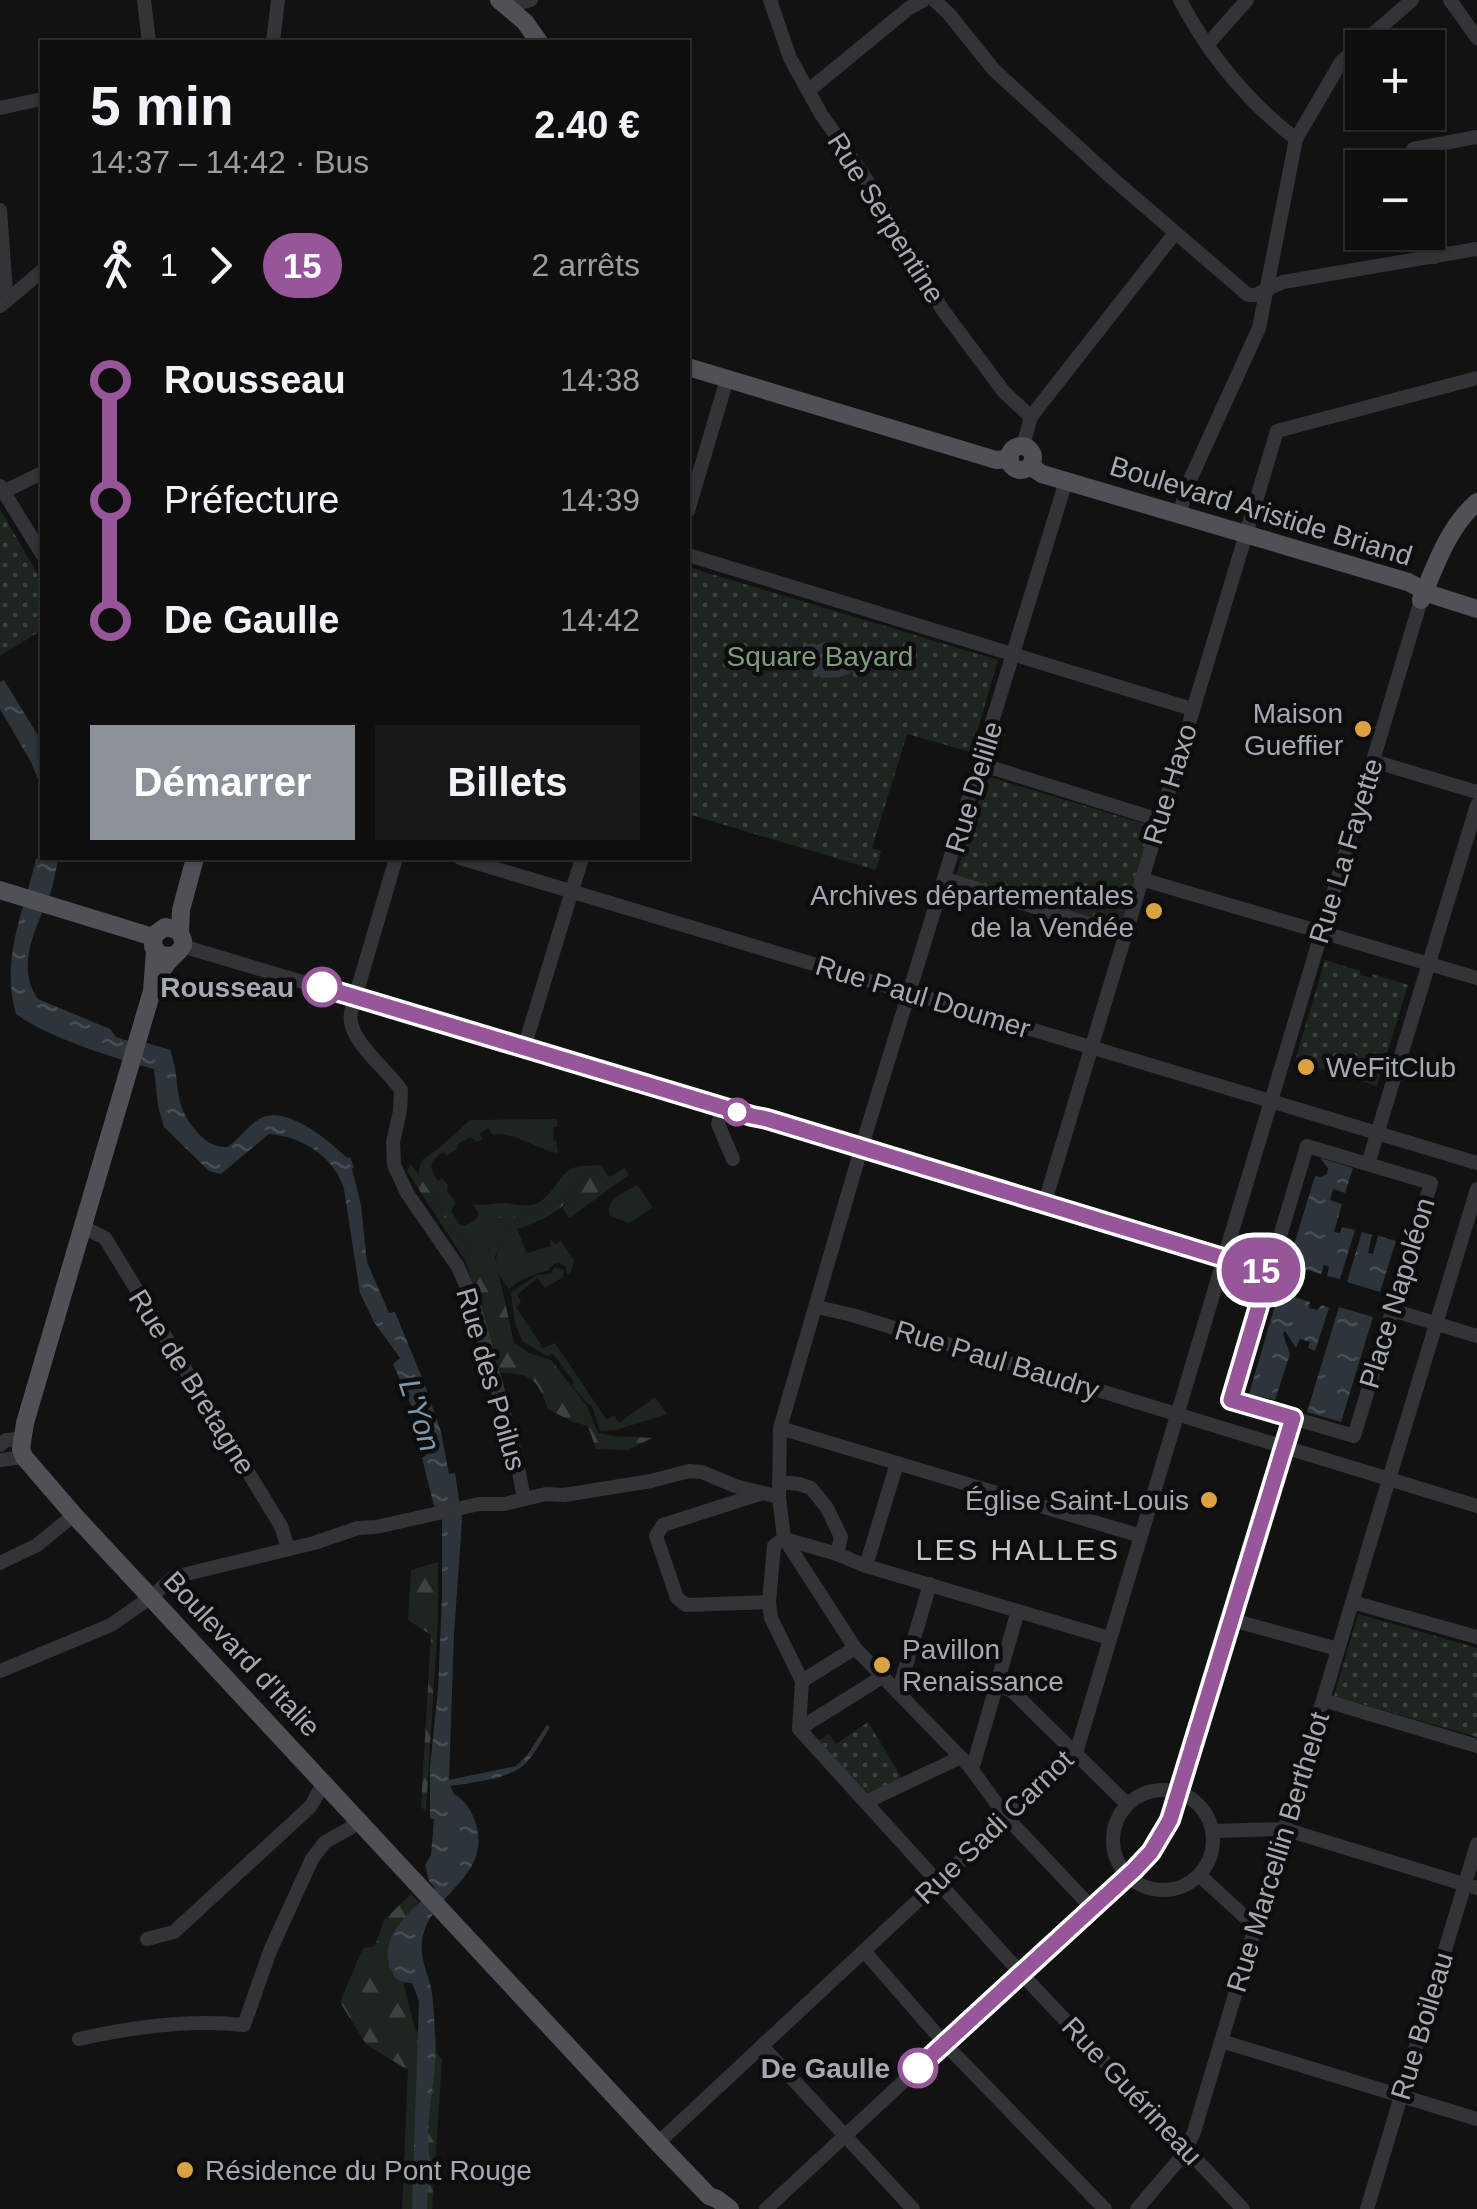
<!DOCTYPE html>
<html lang="fr">
<head>
<meta charset="utf-8">
<style>
	:root { --surface:#0e0e0e; --page:#171717; --text:#f1f3f6; --muted:#9b9c9e; --line:#2e2e2e; --accent:#8c9099 }
	body { margin:0; font-family:Arial,sans-serif; background:var(--page); color:var(--text); height:100vh; display:flex; flex-direction:column; font-size:38px; white-space:nowrap }
	* { box-sizing:border-box; margin:0 }
	p { font-size:32px; color:var(--muted) }
	.icon { flex:none; width:55px; height:55px; fill:none; stroke:currentColor; stroke-width:2; stroke-linecap:round; stroke-linejoin:round }
	.map { position:relative; flex:1; overflow:hidden }
	.details { position:absolute; left:40px; top:40px; width:650px; height:820px; display:flex; flex-direction:column; background:var(--surface); border-radius:0px; box-shadow:0 2px 8px #0004,0 0 0 2px var(--line) }
	.details>* { flex:none }
	.badge { padding:0 20px; border-radius:32px; font-size:35px; line-height:65px }
	.controls { position:absolute; left:1345px; top:30px; display:grid; gap:20px }
	.controls a { display:grid; place-items:center; width:100px; height:100px; border-radius:0px; background:var(--surface); box-shadow:0 2px 8px #0004,0 0 0 2px var(--line); font-size:50px }
	.map>.badge { position:absolute; translate:-50% -50%; box-shadow:0 0 0 5px #fff }
	.legs { display:flex; align-items:center; gap:15px; height:110px; padding:0 50px; font-size:32px }
	.legs p { margin-inline-start:auto }
	.overview { display:flex; align-items:center; justify-content:space-between; height:170px; padding:0 50px }
	h1 { font-size:55px; font-weight:700; line-height:75px }
	.action { display:flex; gap:20px; margin-top:auto; padding:20px 50px }
	.action a { flex:1; height:115px; border-radius:0px; background:var(--accent); color:#fff; font-size:40px; font-weight:700; line-height:115px; text-align:center }
	.action a+a { background:var(--page); color:var(--text) }
	ul { padding:0 50px; list-style:none }
	li { display:flex; align-items:center; gap:35px; height:120px; font-size:38px }
	li i { display:grid; place-items:center; width:15px; height:100%; margin:0 12px; background:currentColor }
	li i::after { content:''; width:25px; height:25px; margin:-12px; border:8px solid; border-radius:50%; background:var(--surface) }
	li p { margin-inline-start:auto }
	li:first-child i { background:linear-gradient(#0000 50%,currentColor 0) }
	li:last-child i { background:linear-gradient(currentColor 50%,#0000 0) }
	.map>svg:first-child { display:block }
	.green { fill:#1e251f }
	.forest { fill:url(#forest-firs) }
	.park { fill:url(#park-dots) }
	.water { fill:url(#water-ripples) }
	.lines { fill:none; stroke-linecap:round; stroke-linejoin:round }
	.minor { stroke:#333437; stroke-width:14 }
	.major { stroke:#4f5156; stroke-width:18 }
	.line-1-casing { stroke:#fff; stroke-width:22 }
	.line-1 { stroke:#965699; stroke-width:15 }
	.poi-dot { fill:#dba241; stroke:#0d0d0e; stroke-width:4 }
	.stop-1-dot { fill:#fff; stroke:#965699; stroke-width:5 }
	.labels { text-anchor:middle; dominant-baseline:central; stroke-width:9; stroke-linejoin:round; paint-order:stroke }
	.street-label { font-size:28px; fill:#a5a9b2; stroke:#0d0d0e }
	.park-label { font-size:28px; fill:#7e9b7e; stroke:#0d0d0e }
	.poi-label { font-size:28px; fill:#a5a9b2; stroke:#0d0d0e; text-anchor:end }
	.stop-label { font-size:28px; font-weight:bold; fill:#a5a9b2; stroke:#0d0d0e; text-anchor:end }
	.water-label { font-size:30px; font-style:italic; fill:#7f97a9; stroke:#0d0d0e }
	.neighbourhood-label { font-size:30px; letter-spacing:2.5px; fill:#c5c8ce; stroke:#0d0d0e }
</style>
</head>
<body>
<div class="map">
<svg width="1477" height="2209" viewBox="0 0 1477 2209">
	<defs>
		<pattern id="forest-firs" width="22" height="20" patternUnits="userSpaceOnUse" patternTransform="scale(2.5)"><rect width="22" height="20" fill="#1e251f"/><path d="M5 1l3.5 6h-7zM16 11l3.5 6h-7z" fill="#3c423d"/></pattern>
		<pattern id="park-dots" width="8" height="8" patternUnits="userSpaceOnUse" patternTransform="scale(2.5)"><rect width="8" height="8" fill="#1e251f"/><path d="M2 2h.1M6 6h.1" fill="none" stroke="#3c423d" stroke-width="1.8" stroke-linecap="round"/></pattern>
		<pattern id="water-ripples" width="26" height="14" patternUnits="userSpaceOnUse" patternTransform="scale(2.5)"><rect width="26" height="14" fill="#2d343a"/><path d="M2 4q2-2 4 0t4 0M15 11q2-2 4 0t4 0" fill="none" stroke="#484f54"/></pattern>
	</defs>
	<rect width="100%" height="100%" fill="#121213"/>
	<g class="green">
		<path d="M557 1119V1127H554L553 1140 556 1141 558 1153C533 1149 521 1133 492 1134L488 1128 480 1134 483 1139 478 1142 470 1137 458 1144 457 1149 447 1156 444 1152C429 1161 428 1167 438 1181L442 1178 448 1185 447 1191 456 1202 451 1211 460 1225 465 1226 477 1218 478 1212 473 1204C487 1206 491 1203 504 1203 515 1203 524 1208 535 1204 554 1197 557 1173 576 1167 583 1165 592 1166 600 1165L609 1177 625 1168 629 1175 569 1218 563 1208 573 1196 608 1184 597 1173 585 1175 555 1204 507 1219 487 1253H471L418 1174 422 1160 438 1149 470 1120Z"/>
		<path d="M637 1185 653 1208 629 1223 610 1216C605 1196 623 1194 637 1185Z"/>
		<path d="M517 1229 527 1253 551 1246 549 1238 555 1244 561 1241 574 1260 571 1272 567 1274 566 1267 558 1263 554 1264 548 1271C533 1273 520 1280 509 1289 491 1266 494 1258 505 1232Z"/>
		<polygon points="554,1267 564,1270 563,1277 545,1288 537,1278 517,1295 521,1302 516,1307 543,1348 555,1343 606,1419 614,1416 619,1423 655,1397 667,1414 616,1430 600,1431 592,1406 587,1403 572,1385 574,1382 553,1354 547,1356 523,1342 515,1324 511,1292 537,1275 551,1274"/>
	</g>
	<g class="forest">
		<path d="M411 1164 471 1253H488L493 1240 484 1231 489 1213 507 1219 555 1204 585 1175 597 1173 608 1184 591 1198 573 1196C554 1217 532 1225 505 1232L495 1257 514 1343 529 1353 551 1360 587 1406 598 1433 613 1436 652 1438 628 1450 596 1449 588 1426 573 1422 548 1409C538 1380 532 1373 501 1373L466 1262 407 1171Z"/>
		<polygon points="438,1562 438,1620 426,1811 421,1807 431,1635 408,1620 411,1570"/>
		<polygon points="411,1894 422,1906 399,1965 415,2029 442,2059 432,2209 402,2209 408,2070 366,2044 340,2002 363,1948 375,1946 384,1920"/>
	</g>
	<g class="park">
		<polygon points="0,509 42,582 42,630 0,656"/>
		<polygon points="688,567 998,660 971,752 907,734 872,848 881,851 876,870 688,814"/>
		<polygon points="986,776 1151,826 1121,926 956,876"/>
		<polygon points="1325,960 1360,971 1360,975 1371,978 1372,974 1408,985 1377,1086 1295,1061"/>
		<polygon points="1358,1614 1477,1648 1477,1737 1334,1696"/>
		<polygon points="868,1722 903,1780 868,1797 817,1742 829,1734 836,1744"/>
	</g>
	<g class="water">
		<path d="M825 642C837 643 849 654 854 664L852 672 841 677 821 678 805 666 800 660 798 654 802 647 812 643 817 645Z"/>
		<polygon points="4,680 42,742 42,789 31,762 0,709 0,682"/>
		<path d="M42 829V858H59C55 870 54 885 49 897 36 928 15 967 38 999L110 1029 116 1037 144 1046 147 1043 170 1050C182 1081 170 1104 199 1134 208 1144 216 1147 228 1147 239 1139 247 1127 258 1120 284 1102 329 1141 347 1158L350 1157 354 1167 352 1169 361 1205 367 1262 389 1313 395 1312 425 1385 441 1432 449 1474 455 1473 462 1520 454 1634 449 1780 516 1766 527 1755 547 1725 550 1727C543 1738 536 1752 527 1762 512 1779 470 1783 450 1786L454 1794C463 1799 469 1807 473 1816 499 1877 426 1893 422 1943 420 1958 428 1974 431 1988 434 2003 434 2019 435 2034 438 2067 429 2100 428 2133 427 2146 431 2158 430 2171 430 2184 426 2196 427 2209H412L419 2001 412 1983C397 1982 395 1980 390 1966 378 1934 415 1908 435 1888L429 1881 425 1865 431 1855 434 1819 430 1818V1767L438 1690 442 1597V1519L434 1506 422 1458 427 1454 423 1432 393 1364 400 1358 374 1322 360 1293 344 1189C335 1157 301 1136 269 1134L221 1174 209 1171 164 1127 158 1106 154 1069C114 1058 51 1039 16 1014 0 960 24 911 36 859H38Z"/>
		<polygon points="1320,1158 1353,1168 1345,1193 1333,1189 1330,1200 1342,1204 1334,1232 1340,1233 1342,1227 1355,1230 1340,1279 1327,1276 1329,1267 1324,1265 1321,1274 1288,1264 1315,1176 1321,1177 1327,1174 1328,1168"/>
		<polygon points="1362,1232 1372,1235 1368,1253 1373,1254 1378,1236 1396,1241 1380,1292 1347,1282"/>
		<polygon points="1279,1292 1310,1302 1309,1308 1317,1310 1322,1305 1329,1308 1315,1351 1308,1348 1310,1342 1300,1339 1296,1348 1285,1331 1283,1334 1290,1354 1275,1400 1249,1394"/>
		<polygon points="1339,1307 1373,1317 1341,1422 1307,1412"/>
	</g>
	<g class="lines">
		<g class="minor">
			<polyline points="144,0 149,42"/>
			<polyline points="770,0 790,58 821,114 866,179 942,309 1004,392 1031,417"/>
			<polyline points="934,0 949,14 994,70 1112,178 1248,295 1255,295 1283,282 1477,249"/>
			<path d="M1180 0C1208 53 1248 102 1296 139"/>
			<polyline points="1450,0 1477,38"/>
			<polyline points="507,6 531,0"/>
			<polyline points="273,42 278,0"/>
			<polyline points="1207,45 1247,0"/>
			<polyline points="808,91 909,8 924,0"/>
			<polyline points="0,108 42,99"/>
			<polyline points="1417,168 1413,149 1477,137"/>
			<polyline points="0,210 6,292 10,297"/>
			<polyline points="1428,225 1434,257"/>
			<polyline points="0,306 42,271"/>
			<polyline points="1023,446 1031,417 1044,400 1175,233"/>
			<polyline points="0,486 42,554"/>
			<polyline points="5,491 42,473"/>
			<polyline points="688,511 727,379"/>
			<polyline points="1179,515 1189,482 1259,328 1296,139 1341,62 1412,0"/>
			<polyline points="688,555 1192,709"/>
			<polyline points="1373,761 1477,792"/>
			<polyline points="980,764 1159,820"/>
			<path d="M396 858 355 998C353 1005 349 1014 351 1022 354 1044 388 1071 401 1090L400 1111 393 1142 394 1165 407 1193 458 1267 473 1301 515 1453 524 1498"/>
			<polyline points="460,858 1477,1163"/>
			<polyline points="945,879 1125,935"/>
			<polyline points="1141,879 1477,978"/>
			<polyline points="182,946 752,1116 767,1119 1269,1272"/>
			<polyline points="524,1048 582,858"/>
			<polyline points="723,1108 718,1124 733,1159"/>
			<polygon points="1307,1146 1431,1183 1354,1436 1231,1400"/>
			<polyline points="1368,1164 1477,805"/>
			<polyline points="1044,1205 1277,431 1477,378"/>
			<polyline points="83,1227 105,1238 281,1526 288,1548"/>
			<polyline points="817,1307 852,1315 1389,1479 1477,1189"/>
			<polyline points="1392,1310 1477,1336"/>
			<polyline points="780,1428 1141,1536"/>
			<polyline points="0,1445 6,1440 22,1439"/>
			<polyline points="0,1460 24,1457"/>
			<polyline points="779,1482 799,1484 811,1488 827,1508 841,1537 837,1554"/>
			<polyline points="763,1493 663,1525 656,1536 677,1598 686,1605 769,1602"/>
			<polyline points="784,1538 774,1546 769,1602 771,1618 802,1681"/>
			<polyline points="785,1539 837,1554 866,1566 1109,1638"/>
			<polyline points="0,1563 37,1545 74,1515"/>
			<polyline points="866,1566 897,1463"/>
			<polyline points="1352,1602 1477,1637"/>
			<polyline points="1232,1620 1338,1649"/>
			<polyline points="855,1648 784,1538 779,1497 780,1428 861,1149 1066,481"/>
			<polyline points="0,1671 111,1625 151,1597 174,1577 314,1543 358,1528 376,1527 479,1504 504,1504 546,1494 564,1495 651,1481 689,1471 702,1472 735,1486 779,1497"/>
			<polyline points="802,1681 855,1648 970,1767 1007,1818 1092,1908"/>
			<polyline points="802,1681 799,1729 882,1677"/>
			<polyline points="998,1686 1011,1690 1127,1804"/>
			<polyline points="898,1693 930,1584"/>
			<polyline points="1323,1700 1477,1746"/>
			<polyline points="799,1729 1017,1969 1243,2209"/>
			<polyline points="970,1767 974,1763 1018,1611"/>
			<circle cx="1163" cy="1840" r="50"/>
			<polyline points="866,1802 961,1757"/>
			<polyline points="1213,1831 1284,1829 1477,1888"/>
			<polyline points="1199,1875 1255,1926"/>
			<polyline points="147,1939 174,1932 311,1806 324,1782"/>
			<polyline points="864,1951 945,2044 1105,2209"/>
			<path d="M79 2039C132 2027 189 2019 244 2025L270 1951 312 1859 325 1842 361 1822"/>
			<polyline points="1221,2041 1477,2119"/>
			<polyline points="762,2046 913,2209"/>
			<polyline points="658,2143 1076,1753 1421,600"/>
			<polyline points="766,2209 1151,1852 1161,1837 1176,1805 1293,1418"/>
			<polyline points="1137,2209 1183,2155 1194,2132 1389,1479 1477,1506"/>
			<polyline points="1367,2209 1477,1844"/>
		</g>
		<g class="major">
			<polyline points="499,0 525,22 539,42"/>
			<polyline points="688,367 996,460 1010,459"/>
			<circle cx="1021" cy="458" r="12"/>
			<polyline points="1030,466 1042,474 1408,582 1433,595 1477,609"/>
			<path d="M1421 600C1435 566 1449 526 1477 502"/>
			<polyline points="0,890 153,937"/>
			<polyline points="180,932 181,910 195,858"/>
			<polyline points="155,951 152,991 25,1423 21,1449 24,1457 74,1515 658,2143 709,2196 717,2199 730,2209"/>
			<path d="M156 984C160 976 163 966 170 960 181 948 189 947 178 930L165 927 154 935 153 946 160 955 173 956"/>
		</g>
	</g>
	<g class="lines">
		<g class="line-1-casing">
			<polyline id="line-1" points="322,987 752,1116 767,1119 1269,1272 1231,1400 1293,1418 1170,1820 1151,1852 1135,1869 918,2068"/>
		</g>
		<use href="#line-1" class="line-1"/>
	</g>
	<g class="poi-dot">
		<circle cx="1363" cy="729" r="10"/>
		<circle cx="1154" cy="911" r="10"/>
		<circle cx="1306" cy="1067" r="10"/>
		<circle cx="1209" cy="1500" r="10"/>
		<circle cx="882" cy="1665" r="10"/>
		<circle cx="185" cy="2170" r="10"/>
	</g>
	<g class="stop-1-dot">
		<circle cx="322" cy="987" r="18"/>
		<circle cx="737" cy="1112" r="12"/>
		<circle cx="918" cy="2068" r="18"/>
	</g>
	<g class="labels">
		<g class="street-label">
			<text transform="translate(886 218) rotate(58)">Rue Serpentine</text>
			<text transform="translate(1261 511) rotate(17)">Boulevard Aristide Briand</text>
			<text transform="translate(1170 784) rotate(-73)">Rue Haxo</text>
			<text transform="translate(974 787) rotate(-73)">Rue Delille</text>
			<text transform="translate(1346 851) rotate(-73)">Rue La Fayette</text>
			<text transform="translate(923 997) rotate(17)">Rue Paul Doumer</text>
			<text transform="translate(1397 1293) rotate(-73)">Place Napoléon</text>
			<text transform="translate(997 1360) rotate(17)">Rue Paul Baudry</text>
			<text transform="translate(491 1379) rotate(74)">Rue des Poilus</text>
			<text transform="translate(192 1382) rotate(58)">Rue de Bretagne</text>
			<text transform="translate(242 1654) rotate(47)">Boulevard d'Italie</text>
			<text transform="translate(994 1827) rotate(-44)">Rue Sadi Carnot</text>
			<text transform="translate(1278 1852) rotate(-73)">Rue Marcellin Berthelot</text>
			<text transform="translate(1422 2026) rotate(-73)">Rue Boileau</text>
			<text transform="translate(1132 2091) rotate(47)">Rue Guérineau</text>
		</g>
		<g class="park-label">
			<text x="820" y="656">Square Bayard</text>
		</g>
		<g class="poi-label">
			<text x="1343" y="713">Maison<tspan x="1343" dy="32">Gueffier</tspan></text>
			<text x="1134" y="895">Archives départementales<tspan x="1134" dy="32">de la Vendée</tspan></text>
			<text x="1326" y="1067" text-anchor="start">WeFitClub</text>
			<text x="1189" y="1500">Église Saint-Louis</text>
			<text x="902" y="1649" text-anchor="start">Pavillon<tspan x="902" dy="32">Renaissance</tspan></text>
			<text x="205" y="2170" text-anchor="start">Résidence du Pont Rouge</text>
		</g>
		<g class="stop-label">
			<text x="294" y="987">Rousseau</text>
			<text x="890" y="2068">De Gaulle</text>
		</g>
		<g class="water-label">
			<text transform="translate(420 1415) rotate(72)">L'Yon</text>
		</g>
		<g class="neighbourhood-label">
			<text x="1018" y="1549">LES HALLES</text>
		</g>
	</g>
</svg>
<div class="controls">
<a>+</a>
<a>−</a>
</div>
<b class="badge" style="left:1261px;top:1270px;background:#965699;color:#fff">15</b>
<section class="details">
<div class="overview"><div><h1>5 min</h1><p>14:37 – 14:42 · Bus</p></div><b>2.40 €</b></div>
<div class="legs"><svg class="icon" aria-label="walk" viewBox="0 0 24 24"><circle cx="13" cy="4" r="2"/><path d="M13 8l-2 6 4 7M11 14l-3 7M7 12l3-4h3l4 4"/></svg>1<svg class="icon" aria-label="forward" viewBox="0 0 24 24"><path d="M9 5l7 7-7 7"/></svg><b class="badge" style="background:#965699;color:#fff">15</b><p>2 arrêts</p></div>
<ul>
<li><i style="color:#965699"></i><b>Rousseau</b><p>14:38</p></li>
<li><i style="color:#965699"></i><span>Préfecture</span><p>14:39</p></li>
<li><i style="color:#965699"></i><b>De Gaulle</b><p>14:42</p></li>
</ul>
<div class="action"><a>Démarrer</a><a>Billets</a></div>
</section>
</div>
</body>
</html>
